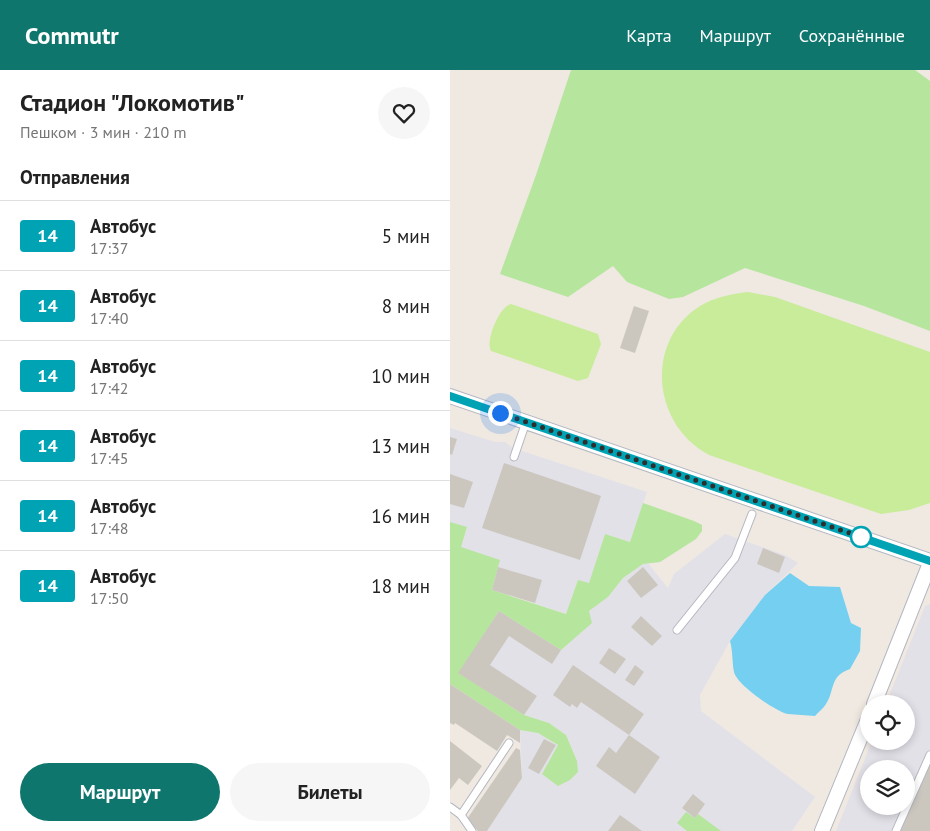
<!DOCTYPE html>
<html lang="ru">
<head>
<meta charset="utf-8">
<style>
	:root { --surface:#fff; --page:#f6f6f6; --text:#222; --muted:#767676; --line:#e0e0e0; --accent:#0f766e }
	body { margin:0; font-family:"PT Sans",sans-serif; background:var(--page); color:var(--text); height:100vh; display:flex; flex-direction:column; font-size:19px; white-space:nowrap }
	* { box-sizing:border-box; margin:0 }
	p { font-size:16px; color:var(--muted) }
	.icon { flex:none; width:28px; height:28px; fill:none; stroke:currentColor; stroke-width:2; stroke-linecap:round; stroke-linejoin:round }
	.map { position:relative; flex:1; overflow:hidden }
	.drawer { display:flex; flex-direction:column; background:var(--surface); width:450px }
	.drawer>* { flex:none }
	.badge { padding:0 10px; border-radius:4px; font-size:18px; line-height:32px }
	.controls { position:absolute; left:410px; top:625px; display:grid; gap:10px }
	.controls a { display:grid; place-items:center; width:55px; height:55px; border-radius:50%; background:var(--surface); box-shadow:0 2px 8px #0003; font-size:25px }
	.you { position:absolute; width:25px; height:25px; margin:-12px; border:4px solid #fff; border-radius:50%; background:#1a73e8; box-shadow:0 0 0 8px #1a73e833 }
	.map>.badge { position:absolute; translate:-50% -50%; box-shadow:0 0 0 2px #fff }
	h2 { padding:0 20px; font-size:19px; line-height:45px }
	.round { display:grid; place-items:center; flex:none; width:52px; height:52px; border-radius:26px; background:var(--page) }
	.summary { display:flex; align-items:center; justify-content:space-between; height:85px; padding:0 20px }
	h1 { font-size:24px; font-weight:800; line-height:38px }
	.button { display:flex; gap:10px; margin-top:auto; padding:10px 20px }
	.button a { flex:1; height:58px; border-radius:30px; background:var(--accent); color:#fff; font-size:20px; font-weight:800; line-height:58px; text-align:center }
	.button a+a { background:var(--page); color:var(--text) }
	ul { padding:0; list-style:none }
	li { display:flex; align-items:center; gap:15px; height:70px; padding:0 20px; border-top:1px solid var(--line) }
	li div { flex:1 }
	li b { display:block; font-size:19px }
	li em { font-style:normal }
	li .badge { min-width:55px; font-weight:700; text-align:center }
	header { display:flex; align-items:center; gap:30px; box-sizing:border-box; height:70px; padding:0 25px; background:var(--accent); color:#fff }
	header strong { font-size:24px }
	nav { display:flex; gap:28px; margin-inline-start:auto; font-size:18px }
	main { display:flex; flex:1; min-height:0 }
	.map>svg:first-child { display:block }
	.industrial { fill:#e3e1e8; fill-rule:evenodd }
	.green { fill:#b6e59e }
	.pitch { fill:#c9ec9a }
	.water { fill:#75cff0 }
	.building { fill:#cbc7bf }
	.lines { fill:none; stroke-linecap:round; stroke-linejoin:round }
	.service-casing { stroke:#b4b7c1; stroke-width:9 }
	.minor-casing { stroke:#b4b7c1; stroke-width:16 }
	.service { stroke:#fff; stroke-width:7 }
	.minor { stroke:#fff; stroke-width:14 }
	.line-casing { stroke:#fff; stroke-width:11 }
	.line { stroke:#00a3b4; stroke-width:8 }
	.walk { stroke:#2e2e2e; stroke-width:5; stroke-dasharray:0 9 }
	.stop-dot { fill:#fff; stroke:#00a3b4; stroke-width:2.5 }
</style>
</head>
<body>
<header>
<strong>Commutr</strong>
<nav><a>Карта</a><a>Маршрут</a><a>Сохранённые</a></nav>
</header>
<main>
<section class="drawer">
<div class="summary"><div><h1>Стадион &quot;Локомотив&quot;</h1><p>Пешком · 3 мин · 210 m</p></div><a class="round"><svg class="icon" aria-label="heart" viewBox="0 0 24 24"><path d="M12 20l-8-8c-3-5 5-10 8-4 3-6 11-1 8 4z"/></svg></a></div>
<h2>Отправления</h2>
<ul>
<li><span class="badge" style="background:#00a3b4;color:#fff">14</span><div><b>Автобус</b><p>17:37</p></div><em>5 мин</em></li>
<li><span class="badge" style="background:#00a3b4;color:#fff">14</span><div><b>Автобус</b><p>17:40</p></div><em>8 мин</em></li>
<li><span class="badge" style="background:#00a3b4;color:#fff">14</span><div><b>Автобус</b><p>17:42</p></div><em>10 мин</em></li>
<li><span class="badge" style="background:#00a3b4;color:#fff">14</span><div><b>Автобус</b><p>17:45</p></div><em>13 мин</em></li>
<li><span class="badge" style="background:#00a3b4;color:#fff">14</span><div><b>Автобус</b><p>17:48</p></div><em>16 мин</em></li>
<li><span class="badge" style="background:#00a3b4;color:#fff">14</span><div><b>Автобус</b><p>17:50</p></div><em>18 мин</em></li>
</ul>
<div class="button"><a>Маршрут</a><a>Билеты</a></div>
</section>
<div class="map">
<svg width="480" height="761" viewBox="0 0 480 761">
	<rect width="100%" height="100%" fill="#efe9e1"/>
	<g class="industrial">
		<polygon points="0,358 45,372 55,372 63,378 197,422 180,472 155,464 139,514 128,510 117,544 42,520 48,497 10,477 17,458 0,452"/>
		<polygon points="275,464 335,485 348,493 315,525 302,542 280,571 250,625 251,641 365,727 342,761 37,761 72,708 70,660 88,663 108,675 127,691 116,665 99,653 74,645 8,603 49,541 111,580 122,570 139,541 158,527 173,508 193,494 198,493 218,518 224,504"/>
		<path d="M480 534V761H386L422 671H456V634H436L475 536ZM419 699H456V736H419Z"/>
	</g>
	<g class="green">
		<polygon points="121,0 465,0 480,11 480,261 414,236 295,198 233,227 219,229 177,212 163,196 118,227 50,204 86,105"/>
		<polygon points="193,433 244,451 252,455 252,461 246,469 210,492 193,494 173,508 158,527 139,541 142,553 111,580 49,541 9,603 74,645 99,653 116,665 127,691 128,702 120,710 108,716 92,704 108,675 88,663 70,660 0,614 0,452 17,457 11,477 50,490 42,520 116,544 128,510 139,513 155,464 180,472"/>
		<polygon points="236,742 245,748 248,744 271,761 237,761 227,753"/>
	</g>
	<g class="pitch">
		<path d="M298 222 325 227 480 282V433L459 440 431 444 259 385C202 355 194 271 250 236 265 227 281 224 298 222Z"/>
		<path d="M61 234 148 264 151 274 138 308 128 311 41 281C35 271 49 237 61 234Z"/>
	</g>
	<path class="water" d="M340 503 359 516 390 517 401 553 411 558 410 581 400 599C379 606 385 621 376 634 373 639 368 642 365 646 356 645 347 645 338 644 325 641 287 615 284 602 282 592 283 582 280 571L315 525Z"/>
	<g class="building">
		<polygon points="184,236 199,241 185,283 170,278"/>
		<polygon points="0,367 7,369 2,385 0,384"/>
		<polygon points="54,393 151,426 130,490 32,458"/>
		<polygon points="0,404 23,412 14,438 0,434"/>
		<polygon points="313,478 335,487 329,503 307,494"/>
		<polygon points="48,497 92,510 85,533 42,520"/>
		<polygon points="193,497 208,515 191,528 177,511"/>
		<polygon points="49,541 111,580 102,594 59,566 40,595 87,626 74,645 8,603"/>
		<polygon points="191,546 212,566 202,576 181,557"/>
		<polygon points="159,578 176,589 165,604 149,593"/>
		<polygon points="123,595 194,644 179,665 131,632 127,638 122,634 120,637 103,625"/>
		<polygon points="185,595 194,602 184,616 175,610"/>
		<polygon points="0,614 70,660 70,673 57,665 47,681 5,653 4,655 0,653"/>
		<polygon points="179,665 210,687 185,724 146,696 159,677 166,683"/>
		<polygon points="94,669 106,675 89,704 78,698"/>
		<polygon points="0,671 32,696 18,715 9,708 0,720"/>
		<polygon points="66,678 70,680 72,708 37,761 28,761 17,749"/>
		<polygon points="480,694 480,761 450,761"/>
		<polygon points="243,724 255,734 245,748 232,738"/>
		<polygon points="170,745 192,761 158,761"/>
	</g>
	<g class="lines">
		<g class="service-casing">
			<g id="service">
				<polyline points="64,387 76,352"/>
				<polyline points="227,560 285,488 302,444"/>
				<polyline points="0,737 11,745"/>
				<polyline points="22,761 11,745 59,673"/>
				<polyline points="446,761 480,685"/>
			</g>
		</g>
		<g class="minor-casing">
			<g id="minor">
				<polyline points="0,326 480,491"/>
				<polyline points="424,634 480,493"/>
				<polyline points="372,761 419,647"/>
			</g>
		</g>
		<use href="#service" class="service"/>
		<use href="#minor" class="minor"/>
	</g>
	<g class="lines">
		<g class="line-casing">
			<polyline id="line" points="0,326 480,491"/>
		</g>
		<use href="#line" class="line"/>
		<polyline class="walk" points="50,343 411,467"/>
	</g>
	<circle class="stop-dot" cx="411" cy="467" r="10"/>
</svg>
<div class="controls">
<a><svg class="icon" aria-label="locate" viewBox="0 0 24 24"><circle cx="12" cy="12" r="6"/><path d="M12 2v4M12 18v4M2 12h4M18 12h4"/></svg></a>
<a><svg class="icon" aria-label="layers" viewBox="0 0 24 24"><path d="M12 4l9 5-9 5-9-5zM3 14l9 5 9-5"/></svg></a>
</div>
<div class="you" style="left:50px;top:343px"></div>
</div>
</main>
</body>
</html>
